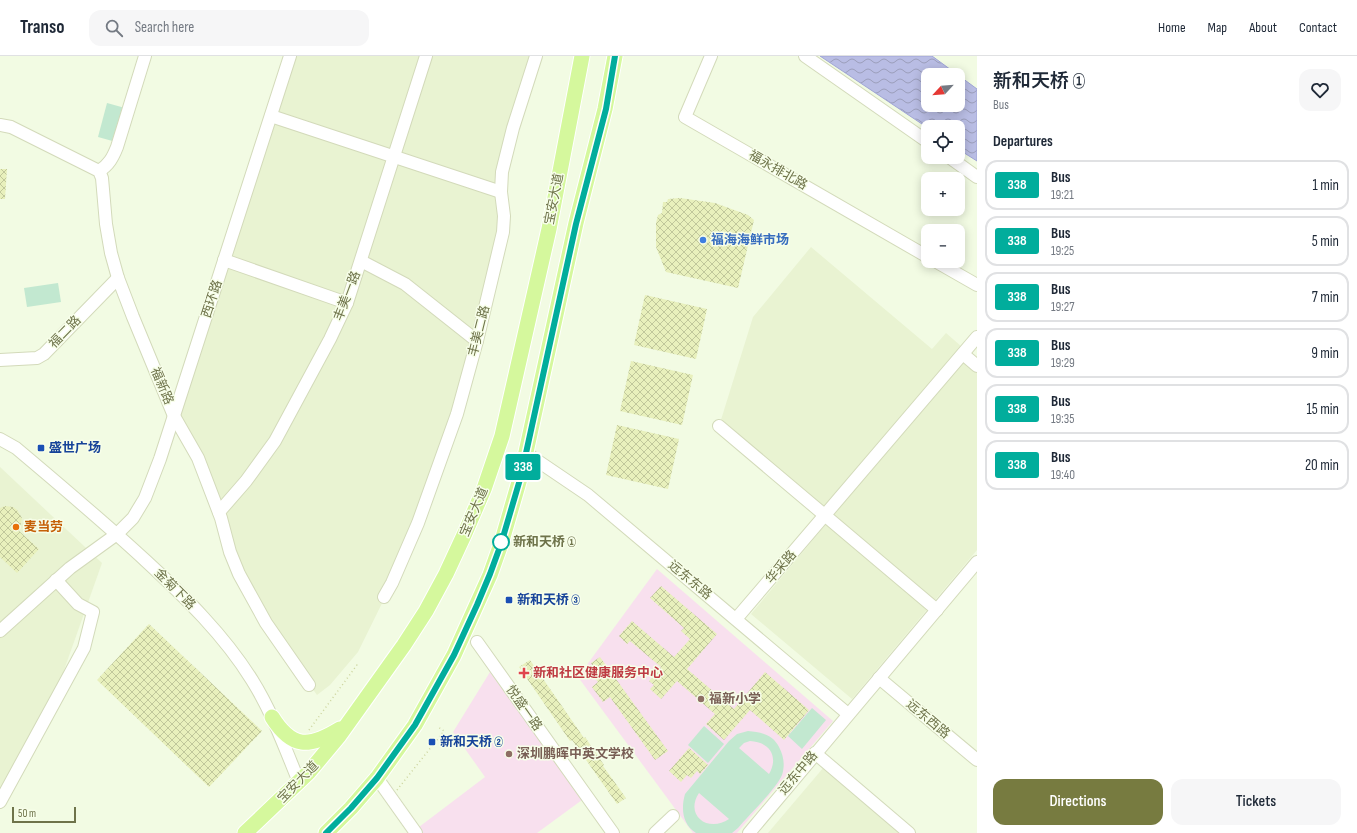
<!DOCTYPE html>
<html lang="en">
<head>
<meta charset="utf-8">
<style>
	:root { --surface:#fff; --page:#f6f6f7; --text:#1f2937; --muted:#747a83; --line:#e0e1e3; --accent:#777b40 }
	body { margin:0; font-family:"Sofia Sans Condensed","Noto Sans SC",sans-serif; background:var(--page); color:var(--text); height:100vh; display:flex; flex-direction:column; font-size:15px; white-space:nowrap }
	* { box-sizing:border-box; margin:0 }
	p { font-size:13px; color:var(--muted) }
	.icon { flex:none; width:22px; height:22px; fill:none; stroke:currentColor; stroke-width:2; stroke-linecap:round; stroke-linejoin:round }
	.map { position:relative; flex:1; overflow:hidden }
	.side { display:flex; flex-direction:column; background:var(--surface); width:380px }
	.side>* { flex:none }
	.badge { padding:0 8px; border-radius:3px; font-size:14px; line-height:26px }
	.needle { width:26px; rotate:244deg }
	.controls { position:absolute; left:921px; top:12px; display:grid; gap:8px }
	.controls a { display:grid; place-items:center; width:44px; height:44px; border-radius:8px; background:var(--surface); box-shadow:0 2px 10px #0003; font-size:20px }
	.scale { position:absolute; left:12px; bottom:10px; width:64px; box-sizing:border-box; padding-left:4px; border:2px solid #6e734a; border-top:0; font-size:11px; line-height:14px; white-space:nowrap; color:#6e734a; -webkit-text-stroke:3px #f7fee9; paint-order:stroke }
	.map>.badge { position:absolute; translate:-50% -50%; box-shadow:0 0 0 2px #fff }
	h2 { padding:0 16px; font-size:15px; line-height:36px }
	.round { display:grid; place-items:center; flex:none; width:42px; height:42px; border-radius:12px; background:var(--page) }
	.summary { display:flex; align-items:center; justify-content:space-between; height:68px; padding:0 16px }
	h1 { font-size:19px; font-weight:600; line-height:30px }
	.cta { display:flex; gap:8px; margin-top:auto; padding:8px 16px }
	.cta a { flex:1; height:46px; border-radius:12px; background:var(--accent); color:#fff; font-size:16px; font-weight:600; line-height:46px; text-align:center }
	.cta a+a { background:var(--page); color:var(--text) }
	ul { padding:0; list-style:none }
	li { display:flex; align-items:center; gap:12px; height:50px; margin:0 8px 6px; padding:0 8px; border:2px solid var(--line); border-radius:12px }
	li div { flex:1 }
	li b { display:block; font-size:15px }
	li em { font-style:normal }
	li .badge { min-width:44px; font-weight:700; text-align:center }
	header { display:flex; align-items:center; gap:24px; box-sizing:border-box; height:56px; padding:0 20px; background:var(--surface); border-bottom:1px solid var(--line) }
	header strong { font-size:19px }
	nav { display:flex; gap:22px; margin-inline-start:auto; font-size:14px }
	.search { width:280px; height:36px; background:var(--page); display:flex; align-items:center; gap:10px; box-sizing:border-box; padding:0 14px; border-radius:12px; color:var(--muted); font-size:15px }
	main { display:flex; flex:1; min-height:0 }
	.map>svg:first-child { display:block }
	.residential { fill:#e9f3d2 }
	.education { fill:#f8e0ee }
	.green { fill:#c2e8d0; fill-rule:evenodd }
	.water { fill:url(#water-waves); stroke:#9fa4d6; fill-rule:evenodd }
	.building { fill:url(#building-cross-hatch) }
	.lines { fill:none; stroke-linecap:round; stroke-linejoin:round }
	.minor-casing { stroke:#d3daba; stroke-width:14 }
	.major-casing { stroke:#fff; stroke-width:17 }
	.path { stroke:#cdd59f; stroke-width:1.5; stroke-dasharray:1 3; stroke-linecap:butt }
	.minor { stroke:#fff; stroke-width:12 }
	.major { stroke:#d5f89d; stroke-width:15 }
	.line-casing { stroke:#fff; stroke-width:9 }
	.line { stroke:#01ad9c; stroke-width:6 }
	.shop-dot { fill:#3f7fe0; stroke:#f7fee9; stroke-width:1.5 }
	.transit-dot { fill:#1a4fb4; stroke:#f7fee9; stroke-width:1.5 }
	.food-dot { fill:#e8710a; stroke:#f7fee9; stroke-width:1.5 }
	.stop-dot { fill:#fff; stroke:#01ad9c; stroke-width:2 }
	.health-dot { fill:#e0444e; stroke:#f7fee9; stroke-width:1.5 }
	.education-dot { fill:#8d6e63; stroke:#f7fee9; stroke-width:1.5 }
	.labels { text-anchor:middle; dominant-baseline:central; stroke-width:3; stroke-linejoin:round; paint-order:stroke }
	.street-label { font-size:13px; fill:#6e734a; stroke:#f7fee9 }
	.shop-label { font-size:13px; font-weight:bold; fill:#366cbe; stroke:#f7fee9; text-anchor:start }
	.transit-label { font-size:13px; font-weight:bold; fill:#164399; stroke:#f7fee9; text-anchor:start }
	.food-label { font-size:13px; font-weight:bold; fill:#c56008; stroke:#f7fee9; text-anchor:start }
	.stop-label { font-size:13px; font-weight:bold; fill:#6e734a; stroke:#f7fee9; text-anchor:start }
	.health-label { font-size:13px; font-weight:bold; fill:#be3a42; stroke:#f7fee9; text-anchor:start }
	.education-label { font-size:13px; font-weight:bold; fill:#785e54; stroke:#f7fee9; text-anchor:start }
</style>
</head>
<body>
<header>
<strong>Transo</strong>
<div class="search"><svg class="icon" aria-label="search" viewBox="0 0 24 24"><circle cx="10" cy="10" r="6"/><path d="M15 15l6 6"/></svg>Search here</div>
<nav><a>Home</a><a>Map</a><a>About</a><a>Contact</a></nav>
</header>
<main>
<div class="map">
<svg width="977" height="777" viewBox="0 0 977 777">
	<defs>
		<pattern id="water-waves" width="16" height="10" patternUnits="userSpaceOnUse"><rect width="16" height="10" fill="#b9bde4"/><path d="M0 5q4-4 8 0t8 0" fill="none" stroke="#9b9ebb"/></pattern>
		<pattern id="building-cross-hatch" width="8" height="8" patternUnits="userSpaceOnUse"><rect width="8" height="8" fill="#e8f0bc"/><path d="M0 0l8 8M0 8l8-8" fill="none" stroke="#c0c79b"/></pattern>
	</defs>
	<rect width="100%" height="100%" fill="#f2fbe3"/>
	<g class="residential">
		<polygon points="290,0 536,0 502,116 504,160 477,285 392,527 358,596 330,629 317,639 266,567 221,462 174,360"/>
		<polygon points="811,191 932,293 946,277 977,304 977,494 852,643 751,558 832,461 720,367 753,261"/>
		<polygon points="0,411 102,507 47,662 0,752"/>
		<polygon points="824,711 903,777 768,777"/>
	</g>
	<g class="education">
		<polygon points="657,513 833,665 737,777 693,777 578,621"/>
		<polygon points="490,616 582,744 537,777 423,777 419,771 485,721 453,676"/>
	</g>
	<g class="green">
		<polygon points="107,47 125,52 116,86 98,81"/>
		<polygon points="58,227 61,246 27,251 24,232"/>
		<polygon points="812,652 826,664 802,693 788,680"/>
		<polygon points="704,670 724,688 708,707 688,689"/>
		<path d="M748 675C761 676 773 679 779 691 784 700 785 710 782 719 776 733 749 759 738 772L732 777H696C682 768 681 752 685 738L729 685 737 678ZM750 685C770 686 779 701 769 718L739 692 744 687ZM699 737 729 763C709 777 684 760 699 737Z"/>
	</g>
	<path class="water" d="M820 0H932L977 33V105L958 93V71H928V72ZM928 19H958V49H928Z"/>
	<g class="building">
		<polygon points="0,113 7,113 5,143 0,143"/>
		<polygon points="680,142 715,147 748,159 754,164 738,232 666,216 656,191 656,167 658,159 662,157 663,146 667,146 668,143"/>
		<polygon points="645,239 707,253 696,303 634,289"/>
		<polygon points="631,305 693,319 682,369 620,355"/>
		<polygon points="617,369 679,383 668,433 606,419"/>
		<polygon points="5,450 13,451 17,454 22,462 19,475 39,493 17,517 0,501 0,452"/>
		<polygon points="661,530 717,578 687,613 734,653 765,616 809,654 784,684 750,654 724,684 706,668 715,658 677,625 661,643 650,633 654,629 649,625 661,611 630,585 627,588 619,580 632,565 674,601 690,583 681,575 684,572 650,542"/>
		<polygon points="149,568 262,675 209,731 97,624"/>
		<polygon points="600,601 668,695 655,704 610,641 603,646 592,631 598,626 588,614 593,610 591,607"/>
		<polygon points="530,604 584,682 585,681 604,709 603,710 626,742 617,748 572,684 570,685 519,611"/>
		<polygon points="689,692 708,709 700,718 697,715 691,722 687,719 681,726 669,715"/>
	</g>
	<g class="lines">
		<g class="minor-casing">
			<g id="minor">
				<polyline points="711,0 685,61 928,201"/>
				<polyline points="805,0 928,86"/>
				<polyline points="271,60 501,136"/>
				<polyline points="0,69 11,71 99,115 102,122 106,168 111,197 118,222 133,261 174,360 198,402 221,462 230,496 239,518 266,567 309,629"/>
				<polyline points="949,101 977,121"/>
				<path d="M99 115C109 109 113 101 117 91L145 0"/>
				<polyline points="224,204 347,247"/>
				<polyline points="361,205 405,228 477,285"/>
				<polyline points="935,205 977,229"/>
				<polyline points="963,298 977,310"/>
				<polyline points="0,304 37,302 44,298 118,222"/>
				<polyline points="719,370 937,554"/>
				<path d="M0 383 16 392C60 429 104 466 146 505 185 541 224 579 252 624 272 656 285 692 299 726"/>
				<polyline points="526,397 588,439 848,658"/>
				<polyline points="219,456 246,425 275,385 330,283 347,247 426,0"/>
				<polyline points="384,541 392,527 418,467 457,358 477,285 503,176 504,160 501,136 502,116 513,72 536,0"/>
				<polyline points="736,563 977,281"/>
				<polyline points="0,575 70,512 117,478 133,462 145,442 160,403 290,0"/>
				<polyline points="477,586 613,777"/>
				<polyline points="879,622 977,704"/>
				<polyline points="815,697 909,777"/>
				<polyline points="377,722 416,777"/>
				<polyline points="0,746 84,592 93,556 78,548 56,524"/>
				<polyline points="655,777 673,760"/>
				<polyline points="749,777 977,506"/>
			</g>
		</g>
		<g class="major-casing">
			<g id="major">
				<path d="M272 661C292 693 309 692 340 673"/>
				<polyline points="245,777 309,716 339,680 404,589 426,555 446,518 465,477 484,433 502,380 549,173 582,0"/>
				<polyline points="326,777 351,752 377,722 415,669 454,599 490,519 501,488 521,419 576,167 605,53 615,0"/>
			</g>
		</g>
		<g class="path">
			<polyline points="309,674 357,609 359,611"/>
			<polyline points="397,734 444,675 438,671"/>
		</g>
		<use href="#minor" class="minor"/>
		<use href="#major" class="major"/>
	</g>
	<g class="lines">
		<g class="line-casing">
			<polyline id="line" points="326,777 351,752 377,722 415,669 454,599 477,549 490,518 501,488 521,420 576,168 606,53 615,0"/>
		</g>
		<use href="#line" class="line"/>
	</g>
	<circle class="shop-dot" cx="703" cy="184" r="4"/>
	<g class="transit-dot">
		<rect x="37" y="388" width="8" height="8" rx="2"/>
		<rect x="505" y="540" width="8" height="8" rx="2"/>
		<rect x="428" y="682" width="8" height="8" rx="2"/>
	</g>
	<circle class="food-dot" cx="16" cy="471" r="4"/>
	<circle class="stop-dot" cx="501" cy="486" r="8"/>
	<path class="health-dot" d="M522 611h4v4h4v4h-4v4h-4v-4h-4v-4h4z"/>
	<g class="education-dot">
		<circle cx="701" cy="643" r="4"/>
		<circle cx="509" cy="698" r="4"/>
	</g>
	<g class="labels">
		<g class="street-label">
			<text transform="translate(778 114) rotate(30)">福永排北路</text>
			<text transform="translate(554 143) rotate(-79)">宝安大道</text>
			<text transform="translate(347 240) rotate(-69)">丰美一路</text>
			<text transform="translate(212 243) rotate(-72)">西环路</text>
			<text transform="translate(479 275) rotate(-76)">丰美二路</text>
			<text transform="translate(65 276) rotate(-46)">福二路</text>
			<text transform="translate(162 330) rotate(67)">福新路</text>
			<text transform="translate(474 456) rotate(-67)">宝安大道</text>
			<text transform="translate(781 511) rotate(-49)">华采路</text>
			<text transform="translate(690 524) rotate(40)">远东东路</text>
			<text transform="translate(175 533) rotate(45)">金菊下路</text>
			<text transform="translate(524 652) rotate(55)">悦盛一路</text>
			<text transform="translate(928 663) rotate(40)">远东西路</text>
			<text transform="translate(798 717) rotate(-50)">远东中路</text>
			<text transform="translate(298 726) rotate(-46)">宝安大道</text>
		</g>
		<g class="shop-label">
			<text x="711" y="184">福海海鲜市场</text>
		</g>
		<g class="transit-label">
			<text x="49" y="392">盛世广场</text>
			<text x="517" y="544">新和天桥 ③</text>
			<text x="440" y="686">新和天桥 ②</text>
		</g>
		<g class="food-label">
			<text x="24" y="471">麦当劳</text>
		</g>
		<g class="stop-label">
			<text x="513" y="486">新和天桥 ①</text>
		</g>
		<g class="health-label">
			<text x="533" y="617">新和社区健康服务中心</text>
		</g>
		<g class="education-label">
			<text x="709" y="643">福新小学</text>
			<text x="517" y="698">深圳鹏晖中英文学校</text>
		</g>
	</g>
</svg>
<div class="controls">
<a><svg class="needle" viewBox="-14 -14 28 28"><path d="M0-13l5 13h-10z" fill="#e53935"/><path d="M0 13l5-13h-10z" fill="#747a83"/></svg></a>
<a><svg class="icon" aria-label="locate" viewBox="0 0 24 24"><circle cx="12" cy="12" r="6"/><path d="M12 2v4M12 18v4M2 12h4M18 12h4"/></svg></a>
<a>+</a>
<a>−</a>
</div>
<div class="scale">50 m</div>
<b class="badge" style="left:523px;top:411px;background:#01ad9c;color:#fff">338</b>
</div>
<section class="side">
<div class="summary"><div><h1>新和天桥 ①</h1><p>Bus</p></div><a class="round"><svg class="icon" aria-label="heart" viewBox="0 0 24 24"><path d="M12 20l-8-8c-3-5 5-10 8-4 3-6 11-1 8 4z"/></svg></a></div>
<h2>Departures</h2>
<ul>
<li><span class="badge" style="background:#01ad9c;color:#fff">338</span><div><b>Bus</b><p>19:21</p></div><em>1 min</em></li>
<li><span class="badge" style="background:#01ad9c;color:#fff">338</span><div><b>Bus</b><p>19:25</p></div><em>5 min</em></li>
<li><span class="badge" style="background:#01ad9c;color:#fff">338</span><div><b>Bus</b><p>19:27</p></div><em>7 min</em></li>
<li><span class="badge" style="background:#01ad9c;color:#fff">338</span><div><b>Bus</b><p>19:29</p></div><em>9 min</em></li>
<li><span class="badge" style="background:#01ad9c;color:#fff">338</span><div><b>Bus</b><p>19:35</p></div><em>15 min</em></li>
<li><span class="badge" style="background:#01ad9c;color:#fff">338</span><div><b>Bus</b><p>19:40</p></div><em>20 min</em></li>
</ul>
<div class="cta"><a>Directions</a><a>Tickets</a></div>
</section>
</main>
</body>
</html>
